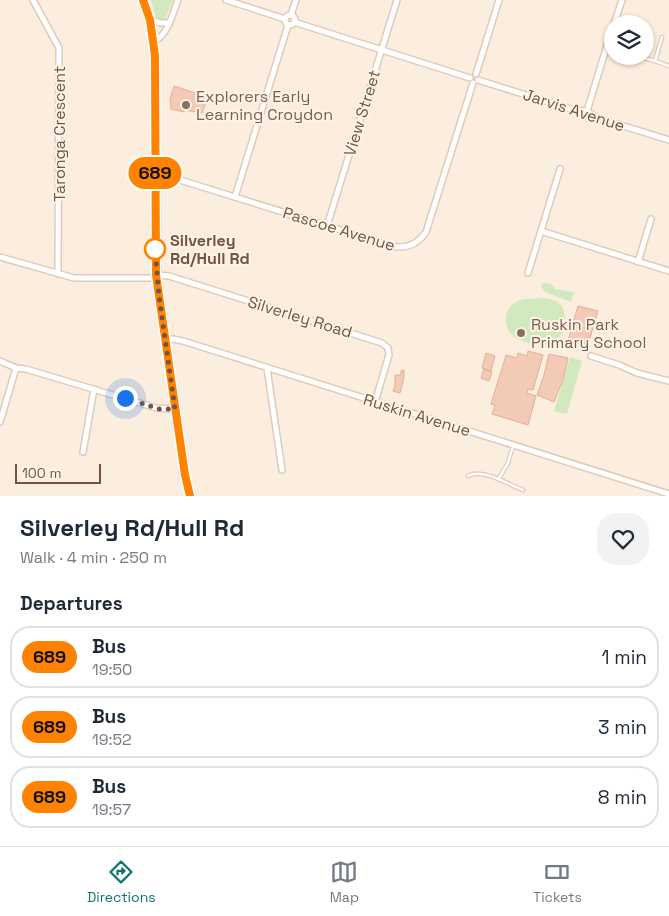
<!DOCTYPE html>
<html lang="en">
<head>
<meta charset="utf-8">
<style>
	:root { --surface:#fff; --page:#f2f2f3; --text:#1f2937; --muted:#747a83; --line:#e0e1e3; --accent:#0f766e }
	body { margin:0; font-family:"Space Grotesk",sans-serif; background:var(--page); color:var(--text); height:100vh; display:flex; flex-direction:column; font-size:19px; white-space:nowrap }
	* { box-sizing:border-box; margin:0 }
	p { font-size:16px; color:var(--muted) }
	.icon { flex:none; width:28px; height:28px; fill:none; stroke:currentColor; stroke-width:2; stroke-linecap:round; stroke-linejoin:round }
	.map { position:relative; height:496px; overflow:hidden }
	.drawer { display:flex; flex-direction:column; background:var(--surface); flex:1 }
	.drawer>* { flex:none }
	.badge { padding:0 10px; border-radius:16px; font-size:18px; line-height:32px }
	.buttons { position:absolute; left:604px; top:15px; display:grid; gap:10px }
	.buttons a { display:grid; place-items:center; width:50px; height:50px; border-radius:50%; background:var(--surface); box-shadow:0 1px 4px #0004; font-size:25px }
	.scale { position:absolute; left:15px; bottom:12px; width:86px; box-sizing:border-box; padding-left:5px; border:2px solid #725346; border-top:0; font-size:14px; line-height:18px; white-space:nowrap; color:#725346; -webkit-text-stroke:4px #fff3e4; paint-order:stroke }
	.you { position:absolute; width:25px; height:25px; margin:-12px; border:4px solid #fff; border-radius:50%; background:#1a73e8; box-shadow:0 0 0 8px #1a73e833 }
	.map>.badge { position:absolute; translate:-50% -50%; box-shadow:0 0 0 2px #fff }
	h2 { padding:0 20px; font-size:19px; line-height:45px }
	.round { display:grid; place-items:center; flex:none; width:52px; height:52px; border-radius:20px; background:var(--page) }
	.overview { display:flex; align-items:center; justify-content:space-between; height:85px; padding:0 20px }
	h1 { font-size:24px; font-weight:600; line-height:38px }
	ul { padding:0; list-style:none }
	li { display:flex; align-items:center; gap:15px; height:62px; margin:0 10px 8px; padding:0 10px; border:2px solid var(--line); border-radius:20px }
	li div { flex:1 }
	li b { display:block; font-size:19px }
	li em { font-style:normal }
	li .badge { min-width:55px; font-weight:700; text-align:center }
	.dock { display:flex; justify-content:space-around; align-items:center; height:70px; border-top:1px solid var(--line); background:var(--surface); font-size:14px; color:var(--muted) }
	.dock a { display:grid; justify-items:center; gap:2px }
	.dock .active { color:var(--accent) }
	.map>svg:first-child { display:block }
	.green { fill:#d1e9bd }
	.building { fill:#f2cab5; stroke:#e4af96 }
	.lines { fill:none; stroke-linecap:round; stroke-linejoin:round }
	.lane-casing { stroke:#e0caba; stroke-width:5 }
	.street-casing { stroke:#e0caba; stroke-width:8 }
	.primary-casing { stroke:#dad2cf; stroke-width:10 }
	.lane { stroke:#fff; stroke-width:2.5 }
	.street { stroke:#fff; stroke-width:5 }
	.primary { stroke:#fccf95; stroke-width:8 }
	.line-casing { stroke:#fff; stroke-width:11 }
	.line { stroke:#ff8200; stroke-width:8 }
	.walk { stroke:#725346; stroke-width:5; stroke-dasharray:0 9 }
	.education-dot { fill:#8d6e63; stroke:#fff3e4; stroke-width:2 }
	.stop-dot { fill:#fff; stroke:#ff8200; stroke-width:2.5 }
	.labels { text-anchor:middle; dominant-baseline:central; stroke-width:4; stroke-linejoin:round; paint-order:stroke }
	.education-label { font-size:16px; fill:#785e54; stroke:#fff3e4; text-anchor:start }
	.street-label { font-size:16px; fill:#725346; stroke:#fff3e4 }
	.stop-label { font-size:16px; font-weight:bold; fill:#725346; stroke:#fff3e4; text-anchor:start }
</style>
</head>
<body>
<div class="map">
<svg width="669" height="496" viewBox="0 0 669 496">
	<rect width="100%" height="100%" fill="#fceede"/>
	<g class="green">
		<polygon points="151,0 173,0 165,19 160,21 156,18"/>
		<polygon points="543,282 552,285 555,289 574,292 571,302 545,292 541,287"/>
		<path d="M523 299C535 299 552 295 561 305 566 312 565 320 564 328 560 353 502 348 506 317 507 307 514 302 523 299Z"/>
		<polygon points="570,357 582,361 567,414 554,411"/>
	</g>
	<g class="building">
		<polygon points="174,86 208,97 202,113 184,110 184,112 171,109 170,99"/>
		<polygon points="578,306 598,311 590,338 586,338 584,345 568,341"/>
		<polygon points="528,351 543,355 533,390 528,389 527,393 536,396 528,425 492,414 495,405 491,404 506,355 517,358 518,353 527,356"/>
		<polygon points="486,353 495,356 491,371 482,368"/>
		<polygon points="549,354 568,358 563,380 554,402 537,395 544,375"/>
		<polygon points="484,369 492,372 489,381 481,378"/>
		<polygon points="404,370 404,378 400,393 393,391 395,386 395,375 401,375 401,371"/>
	</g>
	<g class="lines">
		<g class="lane-casing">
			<g id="lane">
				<polyline points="607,46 612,47"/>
				<polyline points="637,56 655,61 662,37"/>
				<polyline points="655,61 669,66"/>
				<path d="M468 476C483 468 507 484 523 490"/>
				<polyline points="499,478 508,463 513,446"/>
			</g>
		</g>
		<g class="street-casing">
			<g id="street">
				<polyline points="33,0 59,48 58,274"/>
				<polyline points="226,0 285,19"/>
				<polyline points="291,15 296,0"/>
				<circle cx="290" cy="20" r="5"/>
				<polyline points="150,20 161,23 169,23"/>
				<polyline points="294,22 470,78"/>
				<polyline points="614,24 622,0"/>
				<path d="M154 42C169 33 172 15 178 0"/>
				<polyline points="476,74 499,0"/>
				<polyline points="478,80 574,110 587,111 598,118 669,140"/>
				<polyline points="587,111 612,29"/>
				<path d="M155 177 180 180 392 246C406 249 418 244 426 232L473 83"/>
				<polyline points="235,197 288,25"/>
				<polyline points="327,226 397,0"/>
				<polyline points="541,231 669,271"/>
				<polyline points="0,257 74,278 157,278"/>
				<polyline points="638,262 651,219"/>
				<polyline points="528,273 560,169"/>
				<polyline points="156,275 169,276 382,343 388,348 389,355 375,402"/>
				<polyline points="165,340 173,339 183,341 669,494"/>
				<polyline points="591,356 619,365 637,373 669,381"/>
				<polyline points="0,361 16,368 26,369 156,408 175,409"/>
				<polyline points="267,368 282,470"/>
				<polyline points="0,422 16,368"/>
				<polyline points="83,452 94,389"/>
			</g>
		</g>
		<g class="primary-casing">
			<polyline id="primary" points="143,0 150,20 155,56 157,278 185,475 190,496"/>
		</g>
		<use href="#lane" class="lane"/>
		<use href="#street" class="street"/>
		<use href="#primary" class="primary"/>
	</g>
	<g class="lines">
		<g class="line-casing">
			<polyline id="line" points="143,0 150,20 155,56 156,275 185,475 190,496"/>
		</g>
		<use href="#line" class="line"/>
		<polyline class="walk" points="125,398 159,409 175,409 159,296 155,249"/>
	</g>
	<g class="education-dot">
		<circle cx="186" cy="105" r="5"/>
		<circle cx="521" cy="333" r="5"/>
	</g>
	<circle class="stop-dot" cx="155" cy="249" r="10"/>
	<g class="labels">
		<g class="education-label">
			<text x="196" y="96">Explorers Early<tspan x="196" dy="18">Learning Croydon</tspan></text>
			<text x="531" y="324">Ruskin Park<tspan x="531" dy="18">Primary School</tspan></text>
		</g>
		<g class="street-label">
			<text transform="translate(574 110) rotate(18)">Jarvis Avenue</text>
			<text transform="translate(362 113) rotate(-73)">View Street</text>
			<text transform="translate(59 134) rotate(-90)">Taronga Crescent</text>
			<text transform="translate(339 229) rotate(17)">Pascoe Avenue</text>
			<text transform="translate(300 317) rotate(17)">Silverley Road</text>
			<text transform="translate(417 415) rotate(17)">Ruskin Avenue</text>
		</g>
		<g class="stop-label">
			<text x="170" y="240">Silverley<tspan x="170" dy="18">Rd/Hull Rd</tspan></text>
		</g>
	</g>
</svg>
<div class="buttons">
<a><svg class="icon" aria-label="layers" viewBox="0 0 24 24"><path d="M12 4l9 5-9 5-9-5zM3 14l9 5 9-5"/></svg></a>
</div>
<div class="scale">100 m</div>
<div class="you" style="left:125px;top:398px"></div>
<b class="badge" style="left:155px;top:173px;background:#ff8200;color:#111">689</b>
</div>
<section class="drawer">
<div class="overview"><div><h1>Silverley Rd/Hull Rd</h1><p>Walk · 4 min · 250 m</p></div><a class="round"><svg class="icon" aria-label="heart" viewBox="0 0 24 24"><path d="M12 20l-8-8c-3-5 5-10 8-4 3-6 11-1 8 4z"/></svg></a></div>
<h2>Departures</h2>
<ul>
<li><span class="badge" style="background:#ff8200;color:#111">689</span><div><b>Bus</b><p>19:50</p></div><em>1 min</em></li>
<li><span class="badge" style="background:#ff8200;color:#111">689</span><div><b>Bus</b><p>19:52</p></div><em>3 min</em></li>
<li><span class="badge" style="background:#ff8200;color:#111">689</span><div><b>Bus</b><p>19:57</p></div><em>8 min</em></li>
</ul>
</section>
<nav class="dock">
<a class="active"><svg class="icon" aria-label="directions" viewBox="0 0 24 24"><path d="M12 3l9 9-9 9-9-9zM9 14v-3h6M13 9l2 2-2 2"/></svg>Directions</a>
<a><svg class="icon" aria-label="map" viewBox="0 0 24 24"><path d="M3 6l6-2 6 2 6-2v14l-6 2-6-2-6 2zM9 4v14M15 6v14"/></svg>Map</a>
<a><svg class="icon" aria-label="tickets" viewBox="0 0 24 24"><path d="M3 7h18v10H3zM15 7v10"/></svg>Tickets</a>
</nav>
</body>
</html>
